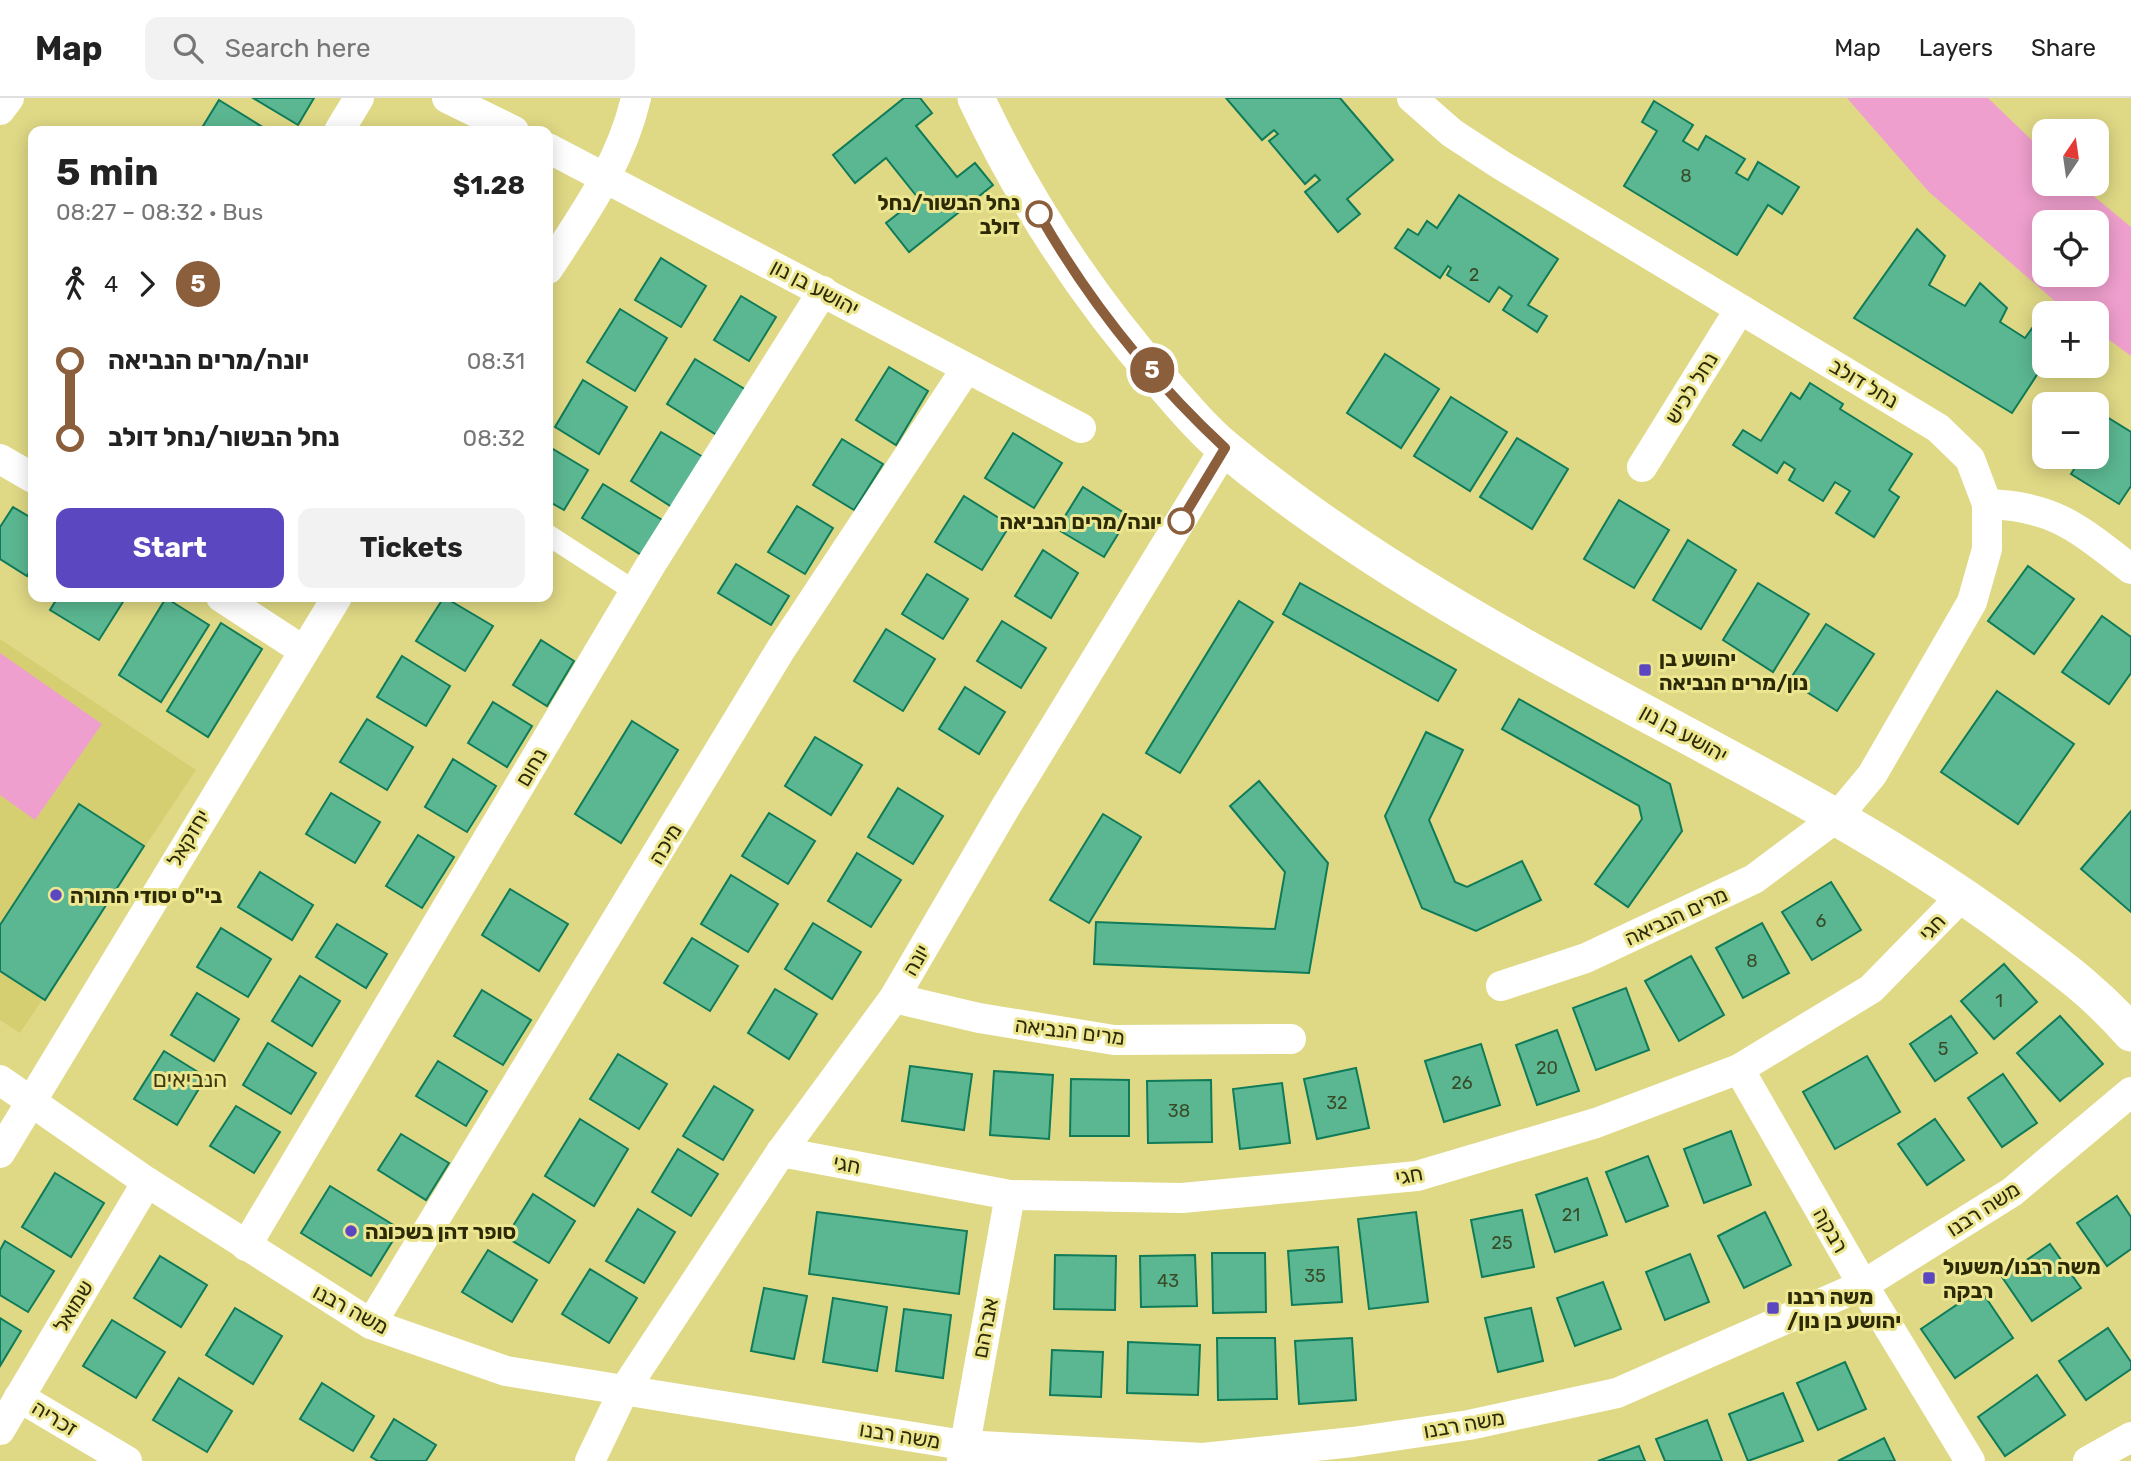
<!DOCTYPE html>
<html lang="en">
<head>
<meta charset="utf-8">
<style>
	:root { --surface:#fff; --page:#f2f2f2; --text:#222; --muted:#767676; --line:#e0e0e0; --accent:#5b48c0 }
	body { margin:0; font-family:Rubik,"Noto Sans Hebrew",sans-serif; background:var(--page); color:var(--text); height:100vh; display:flex; flex-direction:column; font-size:26px; white-space:nowrap }
	* { box-sizing:border-box; margin:0 }
	p { font-size:23px; color:var(--muted) }
	.icon { flex:none; width:38px; height:38px; fill:none; stroke:currentColor; stroke-width:2; stroke-linecap:round; stroke-linejoin:round }
	.map { position:relative; flex:1; overflow:hidden }
	.side { position:absolute; left:28px; top:28px; width:525px; height:476px; display:flex; flex-direction:column; background:var(--surface); border-radius:14px; box-shadow:0 4px 18px #0003 }
	.side>* { flex:none }
	.badge { padding:0 14px; border-radius:23px; font-size:24px; line-height:46px }
	.needle { width:46px; rotate:13deg }
	.buttons { position:absolute; left:2032px; top:21px; display:grid; gap:14px }
	.buttons a { display:grid; place-items:center; width:77px; height:77px; border-radius:14px; background:var(--surface); box-shadow:0 4px 18px #0003; font-size:35px }
	.map>.badge { position:absolute; translate:-50% -50%; box-shadow:0 0 0 4px #fff }
	.legs { display:flex; align-items:center; gap:10px; height:77px; padding:0 28px; font-size:23px }
	.legs p { margin-inline-start:auto }
	.head { display:flex; align-items:center; justify-content:space-between; height:119px; padding:0 28px }
	h1 { font-size:38px; font-weight:700; line-height:52px }
	.cta { display:flex; gap:14px; margin-top:auto; padding:14px 28px }
	.cta a { flex:1; height:80px; border-radius:14px; background:var(--accent); color:#fff; font-size:28px; font-weight:700; line-height:80px; text-align:center }
	.cta a+a { background:var(--page); color:var(--text) }
	ul { padding:0 28px; list-style:none }
	li { display:flex; align-items:center; gap:24px; height:77px; font-size:26px }
	li i { display:grid; place-items:center; width:10px; height:100%; margin:0 9px; background:currentColor }
	li i::after { content:''; width:18px; height:18px; margin:-9px; border:5px solid; border-radius:50%; background:var(--surface) }
	li p { margin-inline-start:auto }
	li:first-child i { background:linear-gradient(#0000 50%,currentColor 0) }
	li:last-child i { background:linear-gradient(currentColor 50%,#0000 0) }
	header { display:flex; align-items:center; gap:42px; box-sizing:border-box; height:98px; padding:0 35px; background:var(--surface); border-bottom:2px solid var(--line) }
	header strong { font-size:33px }
	nav { display:flex; gap:38px; margin-inline-start:auto; font-size:24px }
	.search { width:490px; height:63px; background:var(--page); display:flex; align-items:center; gap:18px; box-sizing:border-box; padding:0 24px; border-radius:14px; color:var(--muted); font-size:26px }
	.map>svg:first-child { display:block }
	.built { fill:#d6cf72 }
	.green { fill:#ef9fcd; fill-rule:evenodd }
	.building { fill:#5bb791; stroke:#0f7b59; stroke-width:2 }
	.lines { fill:none; stroke-linecap:round; stroke-linejoin:round }
	.pedestrian { stroke:#fff; stroke-width:21 }
	.minor { stroke:#fff; stroke-width:30 }
	.tertiary { stroke:#fff; stroke-width:37 }
	.line-1-casing { stroke:#fff; stroke-width:16 }
	.line-1 { stroke:#8b5e3c; stroke-width:10 }
	.stop-1-dot { fill:#fff; stroke:#8b5e3c; stroke-width:3.5 }
	.poi-dot { fill:#5b48c0; stroke:#ece691; stroke-width:2.5 }
	.labels { text-anchor:middle; dominant-baseline:central; stroke-width:6; stroke-linejoin:round; paint-order:stroke }
	.number-label { font-size:18px; fill:#384c28 }
	.stop-label { font-size:21px; font-weight:bold; fill:#2c2905; stroke:#ece691; text-anchor:end }
	.street-label { font-size:21px; fill:#2c2905; stroke:#ece691 }
	.poi-label { font-size:21px; font-weight:bold; fill:#2c2905; stroke:#ece691; text-anchor:start }
	.neighbourhood-label { font-size:23px; fill:#3e3a0d; stroke:#ece691 }
</style>
</head>
<body>
<header>
<strong>Map</strong>
<div class="search"><svg class="icon" aria-label="search" viewBox="0 0 24 24"><circle cx="10" cy="10" r="6"/><path d="M15 15l6 6"/></svg>Search here</div>
<nav><a>Map</a><a>Layers</a><a>Share</a></nav>
</header>
<div class="map">
<svg width="2131" height="1363" viewBox="0 0 2131 1363">
	<rect width="100%" height="100%" fill="#dfd885"/>
	<polygon class="built" points="0,541 196,672 20,935 0,922"/>
	<g class="green">
		<path d="M1847 0H1988L2044 54V86H2079L2131 129V258L2097 233 2096 215H2072L2056 204 1929 94ZM2044 124H2096V177H2044Z"/>
		<polygon points="0,555 102,626 35,722 0,697"/>
	</g>
	<g class="building">
		<polygon points="253,0 314,0 298,27"/>
		<polygon points="904,0 920,0 932,15 916,28 957,79 975,65 993,87 909,154 886,125 918,100 886,60 855,85 833,57"/>
		<polygon points="1226,0 1340,0 1393,62 1347,101 1360,116 1338,134 1305,94 1320,82 1315,77 1305,86 1269,43 1278,36 1274,32 1262,42"/>
		<polygon points="219,2 269,33 200,33"/>
		<polygon points="1654,3 1693,27 1683,43 1698,52 1706,38 1745,61 1736,75 1748,82 1758,64 1799,89 1782,116 1768,107 1737,157 1624,88 1657,33 1642,24"/>
		<polygon points="1459,97 1558,161 1528,207 1547,218 1537,234 1503,212 1512,198 1499,189 1489,204 1447,177 1451,170 1448,168 1440,180 1395,150 1408,131 1418,137 1427,123 1437,130"/>
		<polygon points="1917,131 1945,158 1929,187 1965,208 1980,185 2007,210 2000,224 2025,240 2033,229 2044,238 2044,266 2012,315 1854,220"/>
		<polygon points="661,160 706,188 681,229 635,202"/>
		<polygon points="741,198 776,219 749,263 714,242"/>
		<polygon points="620,211 667,240 635,293 587,264"/>
		<polygon points="1385,256 1439,291 1401,350 1347,315"/>
		<polygon points="695,261 748,293 720,339 667,306"/>
		<polygon points="2048,268 2069,268 2065,275"/>
		<polygon points="889,269 928,293 896,347 856,322"/>
		<polygon points="583,282 627,309 599,356 555,329"/>
		<polygon points="1810,285 1843,306 1840,311 1912,356 1889,392 1899,399 1874,439 1836,415 1850,393 1835,384 1823,403 1789,382 1795,371 1784,364 1777,375 1733,347 1743,332 1761,343 1791,295 1800,301"/>
		<polygon points="1451,299 1507,334 1470,393 1414,358"/>
		<polygon points="2107,319 2131,334 2131,388 2119,406 2071,376 2082,359 2096,359 2096,336"/>
		<polygon points="661,334 703,359 672,409 631,383"/>
		<polygon points="1013,335 1062,365 1034,410 985,380"/>
		<polygon points="1517,340 1568,371 1532,431 1480,399"/>
		<polygon points="842,341 883,366 854,412 813,387"/>
		<polygon points="548,348 588,372 564,412 548,403"/>
		<polygon points="603,386 664,423 643,458 582,420"/>
		<polygon points="1083,389 1129,418 1104,459 1057,431"/>
		<polygon points="964,398 1010,427 982,472 935,444"/>
		<polygon points="1619,402 1669,432 1634,490 1584,461"/>
		<polygon points="797,408 833,430 805,476 768,454"/>
		<polygon points="13,409 33,421 33,467 27,478 0,461 0,429"/>
		<polygon points="1688,442 1736,472 1701,531 1653,502"/>
		<polygon points="1043,452 1078,475 1051,520 1015,498"/>
		<polygon points="736,466 789,498 771,527 718,495"/>
		<polygon points="2028,468 2074,501 2034,556 1988,523"/>
		<polygon points="927,476 968,501 943,541 902,516"/>
		<polygon points="1300,485 1456,572 1438,603 1283,516"/>
		<polygon points="1758,485 1809,516 1773,574 1723,542"/>
		<polygon points="58,499 126,499 99,542 50,512"/>
		<polygon points="444,499 493,528 465,573 416,543"/>
		<polygon points="166,500 209,527 161,604 119,577"/>
		<polygon points="1239,503 1273,524 1180,675 1146,655"/>
		<polygon points="2102,518 2131,539 2131,575 2109,606 2062,574"/>
		<polygon points="1002,523 1046,550 1021,590 977,563"/>
		<polygon points="221,525 262,551 208,639 167,613"/>
		<polygon points="1826,526 1874,556 1837,613 1789,583"/>
		<polygon points="886,531 935,561 903,613 854,583"/>
		<polygon points="541,542 574,563 547,608 513,587"/>
		<polygon points="402,558 450,588 426,628 377,599"/>
		<polygon points="965,589 1005,614 979,656 939,631"/>
		<polygon points="1997,593 2074,646 2018,726 1941,674"/>
		<polygon points="1519,601 1670,686 1682,733 1628,809 1595,786 1642,721 1639,708 1502,631"/>
		<polygon points="493,604 532,628 507,669 468,645"/>
		<polygon points="367,621 413,649 387,692 340,664"/>
		<polygon points="632,623 678,652 621,745 575,716"/>
		<polygon points="1426,634 1463,652 1429,722 1455,784 1467,789 1522,763 1541,802 1476,833 1422,810 1385,718"/>
		<polygon points="815,639 862,667 831,717 785,688"/>
		<polygon points="453,661 496,688 467,734 425,709"/>
		<polygon points="1259,683 1328,765 1309,875 1094,866 1096,824 1275,831 1285,774 1230,708"/>
		<polygon points="898,690 943,718 913,766 868,739"/>
		<polygon points="331,695 380,724 355,765 306,736"/>
		<polygon points="79,706 144,748 45,902 0,873 0,827"/>
		<polygon points="2131,713 2131,814 2081,771"/>
		<polygon points="769,715 815,743 788,786 742,758"/>
		<polygon points="1103,716 1141,739 1089,825 1050,802"/>
		<polygon points="418,737 454,759 422,810 386,788"/>
		<polygon points="857,755 901,782 871,829 828,803"/>
		<polygon points="260,774 313,807 292,842 238,809"/>
		<polygon points="731,777 778,806 748,854 701,826"/>
		<polygon points="1831,784 1861,832 1812,862 1782,814"/>
		<polygon points="510,791 568,826 539,873 482,837"/>
		<polygon points="813,825 861,854 832,901 785,871"/>
		<polygon points="1762,825 1789,875 1743,900 1716,850"/>
		<polygon points="337,826 387,856 366,890 316,859"/>
		<polygon points="221,830 271,861 248,899 197,869"/>
		<polygon points="692,840 738,868 710,913 664,885"/>
		<polygon points="1691,858 1724,917 1679,943 1645,883"/>
		<polygon points="2004,866 2037,904 1994,941 1961,903"/>
		<polygon points="300,878 340,903 312,948 272,923"/>
		<polygon points="1626,890 1649,952 1596,972 1573,910"/>
		<polygon points="775,891 817,916 789,961 748,935"/>
		<polygon points="482,892 531,922 503,967 454,938"/>
		<polygon points="197,895 239,921 214,963 171,937"/>
		<polygon points="1951,918 1977,955 1935,983 1910,946"/>
		<polygon points="2060,918 2103,966 2060,1003 2017,955"/>
		<polygon points="1557,932 1579,993 1537,1007 1516,947"/>
		<polygon points="268,945 316,975 291,1016 243,987"/>
		<polygon points="1481,946 1500,1007 1444,1024 1425,963"/>
		<polygon points="164,953 206,979 177,1027 134,1001"/>
		<polygon points="618,956 667,986 639,1031 590,1001"/>
		<polygon points="1867,958 1900,1014 1835,1051 1803,994"/>
		<polygon points="438,963 487,993 466,1028 416,998"/>
		<polygon points="910,968 972,976 964,1032 902,1023"/>
		<polygon points="1356,970 1369,1030 1317,1041 1304,981"/>
		<polygon points="994,973 1053,977 1049,1041 990,1037"/>
		<polygon points="2003,976 2037,1025 2002,1049 1968,1000"/>
		<polygon points="1071,981 1129,982 1129,1038 1070,1038"/>
		<polygon points="1211,982 1212,1044 1148,1045 1147,983"/>
		<polygon points="1282,985 1290,1045 1240,1051 1233,991"/>
		<polygon points="714,988 753,1012 723,1062 683,1038"/>
		<polygon points="236,1008 280,1034 254,1075 210,1048"/>
		<polygon points="580,1021 628,1051 594,1108 545,1078"/>
		<polygon points="1935,1021 1964,1062 1927,1087 1898,1046"/>
		<polygon points="1731,1033 1751,1087 1704,1105 1684,1051"/>
		<polygon points="401,1036 449,1065 426,1102 378,1072"/>
		<polygon points="678,1051 718,1076 691,1118 652,1094"/>
		<polygon points="1648,1058 1668,1108 1626,1124 1606,1074"/>
		<polygon points="55,1075 104,1105 71,1159 22,1129"/>
		<polygon points="1587,1080 1607,1137 1555,1154 1536,1097"/>
		<polygon points="330,1088 400,1131 371,1178 301,1135"/>
		<polygon points="533,1096 575,1123 549,1165 506,1139"/>
		<polygon points="2117,1098 2131,1119 2131,1151 2107,1168 2077,1125"/>
		<polygon points="638,1111 675,1134 644,1185 606,1163"/>
		<polygon points="1522,1112 1534,1169 1482,1179 1471,1122"/>
		<polygon points="817,1114 967,1133 959,1196 809,1176"/>
		<polygon points="1416,1114 1428,1204 1369,1211 1358,1121"/>
		<polygon points="1765,1114 1791,1167 1744,1190 1718,1138"/>
		<polygon points="5,1143 54,1173 28,1214 0,1197 0,1152"/>
		<polygon points="2050,1146 2081,1190 2032,1223 2002,1179"/>
		<polygon points="1338,1149 1342,1204 1292,1207 1288,1153"/>
		<polygon points="488,1152 537,1182 512,1224 462,1194"/>
		<polygon points="1212,1155 1265,1155 1266,1214 1213,1215"/>
		<polygon points="1690,1156 1709,1204 1665,1222 1646,1174"/>
		<polygon points="1055,1157 1116,1158 1115,1212 1054,1211"/>
		<polygon points="1195,1157 1197,1208 1141,1209 1140,1158"/>
		<polygon points="160,1158 207,1187 181,1229 134,1200"/>
		<polygon points="590,1171 637,1200 609,1245 562,1216"/>
		<polygon points="1603,1184 1621,1231 1575,1248 1557,1200"/>
		<polygon points="764,1190 807,1198 794,1261 751,1253"/>
		<polygon points="1980,1191 2013,1240 1955,1280 1921,1231"/>
		<polygon points="833,1200 887,1209 877,1273 823,1264"/>
		<polygon points="235,1210 282,1238 253,1286 206,1257"/>
		<polygon points="1531,1210 1543,1263 1498,1274 1485,1220"/>
		<polygon points="904,1211 951,1217 943,1280 896,1273"/>
		<polygon points="0,1220 21,1233 0,1268"/>
		<polygon points="112,1222 165,1254 136,1300 83,1268"/>
		<polygon points="2108,1230 2131,1264 2131,1271 2086,1302 2059,1263"/>
		<polygon points="1217,1240 1275,1240 1277,1301 1218,1302"/>
		<polygon points="1352,1240 1356,1302 1299,1306 1295,1243"/>
		<polygon points="1128,1244 1200,1247 1198,1297 1127,1295"/>
		<polygon points="1052,1252 1103,1254 1101,1299 1050,1297"/>
		<polygon points="1845,1264 1866,1311 1818,1332 1797,1285"/>
		<polygon points="2037,1277 2065,1317 2005,1358 1978,1319"/>
		<polygon points="179,1280 232,1313 207,1354 153,1322"/>
		<polygon points="322,1285 374,1318 353,1353 300,1321"/>
		<polygon points="1783,1295 1803,1343 1748,1363 1729,1316"/>
		<polygon points="394,1321 436,1347 426,1363 378,1363 371,1359"/>
		<polygon points="1707,1322 1722,1363 1665,1363 1656,1341"/>
		<polygon points="1884,1340 1895,1363 1838,1363"/>
		<polygon points="1639,1348 1645,1363 1598,1363"/>
	</g>
	<g class="lines">
		<polyline class="pedestrian" points="548,437 636,494"/>
		<g class="minor">
			<polyline points="447,0 514,33"/>
			<polyline points="1412,0 1452,35 1501,67 1938,330 1970,361 1987,406 1987,451 1972,504 1872,677 1837,719 1754,781 1586,860 1501,888"/>
			<polyline points="0,12 9,0"/>
			<polyline points="339,33 359,0"/>
			<polyline points="548,50 1081,330"/>
			<path d="M548 171C584 116 621 65 636 0"/>
			<polyline points="0,361 33,380"/>
			<polyline points="1642,369 1740,211"/>
			<path d="M1987 406C2055 408 2079 431 2131 471"/>
			<polyline points="221,499 304,553"/>
			<polyline points="894,900 979,920 1114,942 1291,941"/>
			<polyline points="1739,971 1863,1187 1970,1363"/>
			<polyline points="0,982 147,1084 371,1226 506,1273 963,1347 1203,1360 1353,1344 1469,1327 1617,1295 1863,1187 2012,1094 2131,994"/>
			<polyline points="781,1054 1010,1097 1182,1100 1417,1078 1596,1025 1739,971 1871,891 1964,796"/>
			<polyline points="0,1055 337,499"/>
			<polyline points="246,1148 650,468 823,193"/>
			<polyline points="371,1226 781,551 966,271"/>
			<polyline points="19,1299 127,1363"/>
			<polyline points="0,1332 147,1084"/>
			<polyline points="590,1363 623,1294 781,1054 894,900 1005,710 1225,350"/>
			<polyline points="962,1363 1010,1097"/>
			<polyline points="2088,1363 2131,1339"/>
		</g>
		<path class="tertiary" d="M976 0C1025 104 1087 199 1163 285 1183 308 1203 332 1226 351 1390 487 1585 581 1771 683 1861 732 1947 783 2028 845 2066 873 2100 899 2131 935"/>
	</g>
	<g class="lines">
		<g class="line-1-casing">
			<path id="line-1" d="M1039 116C1088 202 1153 283 1225 350L1181 423"/>
		</g>
		<use href="#line-1" class="line-1"/>
	</g>
	<g class="stop-1-dot">
		<circle cx="1039" cy="116" r="12"/>
		<circle cx="1181" cy="423" r="12"/>
	</g>
	<g class="poi-dot">
		<rect x="1638" y="565" width="14" height="14" rx="3.5"/>
		<circle cx="56" cy="797" r="7"/>
		<circle cx="351" cy="1133" r="7"/>
		<rect x="1922" y="1173" width="14" height="14" rx="3.5"/>
		<rect x="1766" y="1203" width="14" height="14" rx="3.5"/>
	</g>
	<g class="labels">
		<g class="number-label">
			<text x="1686" y="78">8</text>
			<text x="1474" y="177">2</text>
			<text x="1821" y="823">6</text>
			<text x="1752" y="863">8</text>
			<text x="1999" y="903">1</text>
			<text x="1943" y="951">5</text>
			<text x="1547" y="970">20</text>
			<text x="1462" y="985">26</text>
			<text x="1337" y="1005">32</text>
			<text x="1179" y="1013">38</text>
			<text x="1571" y="1117">21</text>
			<text x="1502" y="1145">25</text>
			<text x="1315" y="1178">35</text>
			<text x="1168" y="1183">43</text>
		</g>
		<g class="stop-label">
			<text x="1020" y="104">נחל הבשור/נחל<tspan x="1020" dy="24">דולב</tspan></text>
			<text x="1162" y="423">יונה/מרים הנביאה</text>
		</g>
		<g class="street-label">
			<text transform="translate(815 189) rotate(28)">יהושע בן נון</text>
			<text transform="translate(1864 285) rotate(31)">נחל דולב</text>
			<text transform="translate(1691 290) rotate(-58)">נחל לכיש</text>
			<text transform="translate(1684 635) rotate(29)">יהושע בן נון</text>
			<text transform="translate(531 669) rotate(-59)">נחום</text>
			<text transform="translate(188 740) rotate(-59)">יחזקאל</text>
			<text transform="translate(665 746) rotate(-59)">מיכה</text>
			<text transform="translate(1676 818) rotate(-25)">מרים הנביאה</text>
			<text transform="translate(1932 829) rotate(-46)">חגי</text>
			<text transform="translate(916 862) rotate(-60)">יונה</text>
			<text transform="translate(1070 933) rotate(7)">מרים הנביאה</text>
			<text transform="translate(847 1066) rotate(11)">חגי</text>
			<text transform="translate(1409 1077) rotate(-10)">חגי</text>
			<text transform="translate(1983 1111) rotate(-33)">משה רבנו</text>
			<text transform="translate(1831 1132) rotate(60)">רבקה</text>
			<text transform="translate(73 1208) rotate(-59)">שמואל</text>
			<text transform="translate(351 1211) rotate(28)">משה רבנו</text>
			<text transform="translate(985 1230) rotate(-79)">אברהם</text>
			<text transform="translate(55 1320) rotate(31)">זכריה</text>
			<text transform="translate(1464 1326) rotate(-10)">משה רבנו</text>
			<text transform="translate(900 1337) rotate(9)">משה רבנו</text>
		</g>
		<g class="poi-label">
			<text x="1659" y="560">יהושע בן<tspan x="1659" dy="24">נון/מרים הנביאה</tspan></text>
			<text x="70" y="797">בי"ס יסודי התורה</text>
			<text x="365" y="1133">סופר דהן בשכונה</text>
			<text x="1943" y="1168">משה רבנו/משעול<tspan x="1943" dy="24">רבקה</tspan></text>
			<text x="1787" y="1198">משה רבנו<tspan x="1787" dy="24">/יהושע בן נון</tspan></text>
		</g>
		<g class="neighbourhood-label">
			<text x="190" y="981">הנביאים</text>
		</g>
	</g>
</svg>
<div class="buttons">
<a><svg class="needle" viewBox="-14 -14 28 28"><path d="M0-13l5 13h-10z" fill="#e53935"/><path d="M0 13l5-13h-10z" fill="#767676"/></svg></a>
<a><svg class="icon" aria-label="locate" viewBox="0 0 24 24"><circle cx="12" cy="12" r="6"/><path d="M12 2v4M12 18v4M2 12h4M18 12h4"/></svg></a>
<a>+</a>
<a>−</a>
</div>
<b class="badge" style="left:1152px;top:272px;background:#8b5e3c;color:#fff">5</b>
<section class="side">
<div class="head"><div><h1>5 min</h1><p>08:27 – 08:32 · Bus</p></div><b>$1.28</b></div>
<div class="legs"><svg class="icon" aria-label="walk" viewBox="0 0 24 24"><circle cx="13" cy="4" r="2"/><path d="M13 8l-2 6 4 7M11 14l-3 7M7 12l3-4h3l4 4"/></svg>4<svg class="icon" aria-label="forward" viewBox="0 0 24 24"><path d="M9 5l7 7-7 7"/></svg><b class="badge" style="background:#8b5e3c;color:#fff">5</b></div>
<ul>
<li><i style="color:#8b5e3c"></i><b>יונה/מרים הנביאה</b><p>08:31</p></li>
<li><i style="color:#8b5e3c"></i><b>נחל הבשור/נחל דולב</b><p>08:32</p></li>
</ul>
<div class="cta"><a>Start</a><a>Tickets</a></div>
</section>
</div>
</body>
</html>
